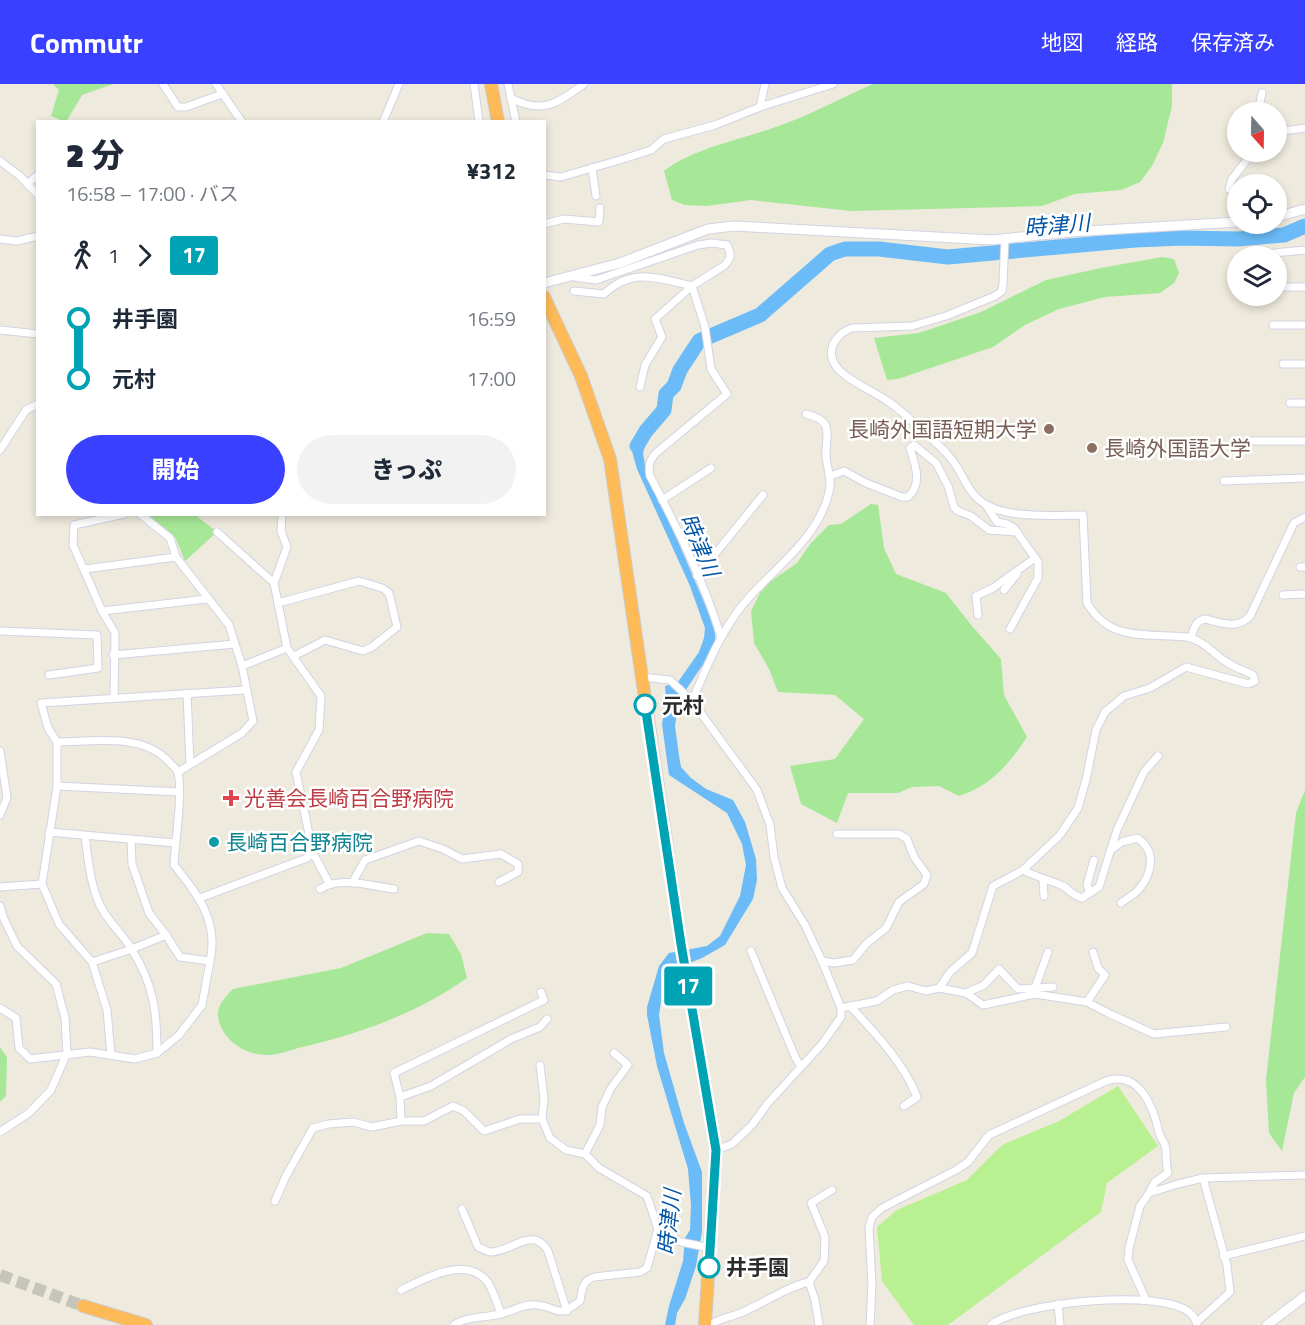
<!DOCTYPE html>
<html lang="ja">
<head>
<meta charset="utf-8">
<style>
	:root { --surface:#fff; --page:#f2f2f3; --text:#1f2937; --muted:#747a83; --accent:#3a40ff }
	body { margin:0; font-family:"Titillium Web","Noto Sans JP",sans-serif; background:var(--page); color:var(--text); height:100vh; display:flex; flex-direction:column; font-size:22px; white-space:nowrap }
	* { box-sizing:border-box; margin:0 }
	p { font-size:20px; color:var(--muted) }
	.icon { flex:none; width:33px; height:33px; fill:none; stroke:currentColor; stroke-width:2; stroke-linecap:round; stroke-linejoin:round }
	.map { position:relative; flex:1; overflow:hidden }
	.panel { position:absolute; left:36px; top:36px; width:510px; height:396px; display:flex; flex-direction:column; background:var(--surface); border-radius:0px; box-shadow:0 3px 9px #0003 }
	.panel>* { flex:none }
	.badge { padding:0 12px; border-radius:4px; font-size:21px; line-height:39px }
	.needle { width:39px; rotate:160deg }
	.controls { position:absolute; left:1227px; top:18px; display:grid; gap:12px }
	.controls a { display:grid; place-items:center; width:60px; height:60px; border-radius:50%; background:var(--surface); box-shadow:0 3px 9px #0003; font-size:30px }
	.map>.badge { position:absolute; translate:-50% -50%; box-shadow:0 0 0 3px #fff }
	.legs { display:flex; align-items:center; gap:9px; height:66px; padding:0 30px; font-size:20px }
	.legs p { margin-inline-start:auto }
	.headline { display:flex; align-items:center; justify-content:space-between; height:102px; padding:0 30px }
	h1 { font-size:33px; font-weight:800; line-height:45px }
	.action { display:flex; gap:12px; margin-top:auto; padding:12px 30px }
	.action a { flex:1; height:69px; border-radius:36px; background:var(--accent); color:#fff; font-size:24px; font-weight:800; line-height:69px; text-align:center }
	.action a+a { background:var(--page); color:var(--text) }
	ul { padding:0 30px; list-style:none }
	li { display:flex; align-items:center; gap:21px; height:60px; font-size:22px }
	li i { display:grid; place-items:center; width:9px; height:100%; margin:0 8px; background:currentColor }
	li i::after { content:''; width:15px; height:15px; margin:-8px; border:4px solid; border-radius:50%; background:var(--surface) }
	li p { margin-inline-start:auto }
	li:first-child i { background:linear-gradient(#0000 50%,currentColor 0) }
	li:last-child i { background:linear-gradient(currentColor 50%,#0000 0) }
	header { display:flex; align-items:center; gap:36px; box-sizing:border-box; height:84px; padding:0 30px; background:var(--accent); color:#fff }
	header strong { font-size:28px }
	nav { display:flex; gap:33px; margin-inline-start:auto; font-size:21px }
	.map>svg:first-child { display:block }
	.green { fill:#a6e897 }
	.pitch { fill:#b9f092 }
	.water { fill:#6abbf7 }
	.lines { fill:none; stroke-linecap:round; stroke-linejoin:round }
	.river { stroke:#6abbf7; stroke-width:15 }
	.highway-tunnel { stroke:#c7c4ba; stroke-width:12; stroke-dasharray:12 6; stroke-linecap:butt }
	.street-casing { stroke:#d3d3e5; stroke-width:9 }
	.secondary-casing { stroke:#d3d3e5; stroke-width:11 }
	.highway-casing { stroke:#ccc; stroke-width:14 }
	.street { stroke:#fff; stroke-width:7 }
	.secondary { stroke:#fff; stroke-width:9 }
	.highway { stroke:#ffba58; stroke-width:12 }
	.line-1-casing { stroke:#fff; stroke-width:14 }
	.line-1 { stroke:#00a3b4; stroke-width:9 }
	.education-dot { fill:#8d6e63; stroke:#fff; stroke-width:2 }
	.stop-1-dot { fill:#fff; stroke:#00a3b4; stroke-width:3 }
	.health-dot { fill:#e0444e; stroke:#fff; stroke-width:2 }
	.culture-dot { fill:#0f9aa8; stroke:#fff; stroke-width:2 }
	.labels { text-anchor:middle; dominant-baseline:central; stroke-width:5; stroke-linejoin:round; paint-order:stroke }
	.education-label { font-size:21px; fill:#785e54; stroke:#fff; text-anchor:end }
	.stop-label { font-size:21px; font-weight:bold; fill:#2c2c2c; stroke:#fff; text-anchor:start }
	.health-label { font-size:21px; fill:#be3a42; stroke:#fff; text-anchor:start }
	.culture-label { font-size:21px; fill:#0d838f; stroke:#fff; text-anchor:start }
	.water-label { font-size:22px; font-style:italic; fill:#0556a7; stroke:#fff }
</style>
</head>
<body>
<header>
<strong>Commutr</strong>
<nav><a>地図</a><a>経路</a><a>保存済み</a></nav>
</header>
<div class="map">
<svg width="1305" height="1241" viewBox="0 0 1305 1241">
	<rect width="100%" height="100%" fill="#eeeadd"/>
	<g class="green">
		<polygon points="53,0 113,0 82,11 66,38 51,32 59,6"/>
		<path d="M873 0H1172V22L1163 59 1152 82 1140 98 1121 106 1075 110 1042 122 851 127 751 116 707 122 685 121 672 116 664 87C694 63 748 54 784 40 814 29 843 13 873 0Z"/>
		<polygon points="1162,173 1174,175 1179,189 1174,199 1160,209 1105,213 1059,225 1025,241 993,263 898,295 887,296 874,254 919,249 981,228 1046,196 1101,184"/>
		<path d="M871 420 878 421 884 464 896 490 946 509 972 542 1001 575 1004 611 1027 653C1009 680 991 702 959 712L939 702 912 703 898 709H848L837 739 801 720 790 682 835 675 864 635 835 611 778 608 769 585 754 559 751 527 760 509 771 497 797 479 811 459 829 441 841 440Z"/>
		<polygon points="149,431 195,431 217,448 185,477 175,453"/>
		<polygon points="1305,706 1305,993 1294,1009 1282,1067 1269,1049 1266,996 1296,729"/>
		<path d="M427 849 449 850 461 870 467 894C418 929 357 951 298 964 289 967 277 971 267 971 249 971 230 961 222 945 213 927 220 918 233 905L341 884Z"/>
		<polygon points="0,963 7,973 6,1012 0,1018"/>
	</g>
	<polygon class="pitch" points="1118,1002 1158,1062 1107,1099 1101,1128 948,1241 914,1241 882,1197 877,1143 897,1126 967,1096 1002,1061 1059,1037"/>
	<polygon class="water" points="645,344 649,347 643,369 646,387 674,448 715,544 715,557 712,567 679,616 675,642 679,672 681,683 691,694 706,705 733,716 745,738 751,758 756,775 757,796 753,815 725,861 702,874 672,886 666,893 661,918 659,931 664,969 684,1039 702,1088 702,1148 696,1182 685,1215 677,1229 675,1241 665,1241 669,1222 683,1177 685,1154 690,1146 691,1121 688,1085 657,982 647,931 647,923 659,882 669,869 707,862 720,852 740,812 746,781 742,760 727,729 669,691 662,640 666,616 665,602 678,598 699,568 704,554 705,544 690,502 637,385 632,367 632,357"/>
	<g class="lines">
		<polyline class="river" points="637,362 646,347 664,326 666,310 674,302 680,286 699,257 760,231 830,170 845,165 879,165 948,173 1135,156 1183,154 1238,155 1284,151 1305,142"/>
		<polyline class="highway-tunnel" points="0,1191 83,1222"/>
		<g class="street-casing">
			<g id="street">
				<polyline points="163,0 178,23 186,23 222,10"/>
				<polyline points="216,0 242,38"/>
				<polyline points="474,0 479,38"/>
				<polyline points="508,0 516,38"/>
				<path d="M511 14C543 31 557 19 584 0"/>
				<polyline points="760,23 833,0"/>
				<polyline points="1258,28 1262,9"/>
				<polyline points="383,38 399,0"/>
				<polyline points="1276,48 1305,44"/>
				<polyline points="0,77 20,92 38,111"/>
				<polyline points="592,84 596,112"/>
				<polyline points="544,91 561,93 623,75 651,66 664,55 715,41 760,23 765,0"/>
				<polyline points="27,100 38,91"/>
				<polyline points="1229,105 1232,95 1253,68"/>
				<polyline points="544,140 564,135 599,138 600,124"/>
				<polyline points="0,155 17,157 38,152"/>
				<polyline points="1274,169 1305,166"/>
				<polyline points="574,193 596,196 698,161 712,159 727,161 730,168 730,174 725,181 692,202 655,235 662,253 645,281 640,303"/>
				<polyline points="1276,203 1305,203"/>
				<path d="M574 207 604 210C632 183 658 194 692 202L705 243 711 285 727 310 656 369C649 377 648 382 650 392 676 441 706 501 721 554"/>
				<polyline points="1273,241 1305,241"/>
				<polyline points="0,246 38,250"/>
				<polyline points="1283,280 1305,280"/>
				<polyline points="1290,319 1305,319"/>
				<polyline points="1248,357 1305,357"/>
				<polyline points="0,366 26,326 38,320"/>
				<path d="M830 392 844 387 866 399 902 413H908C923 400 915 380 910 364L914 361 936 379 948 402 954 423 958 427 971 432 989 446 1017 448"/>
				<polyline points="1224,397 1305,394"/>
				<polyline points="662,416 711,384"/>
				<polyline points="986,421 997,438 1007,440 1014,444 1038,478 1038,494 1010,545"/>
				<polyline points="140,430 170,454 176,473 229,541 242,582 253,637 242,649 178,688"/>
				<polyline points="217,448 274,499"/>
				<polyline points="1300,483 1305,483"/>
				<polyline points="85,485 176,473"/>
				<polyline points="697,492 763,411"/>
				<polyline points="1004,506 1017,490"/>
				<polyline points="1283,511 1305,510"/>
				<polyline points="278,519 359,497 382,504 389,509 397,543 372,563 363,567 325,556 294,572"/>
				<polyline points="102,527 207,515"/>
				<polyline points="978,531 976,512 993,504 1035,474"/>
				<polyline points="0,547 97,551 98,584 49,591"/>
				<path d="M1191 554C1194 544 1195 537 1205 535 1222 539 1237 546 1250 532L1294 439 1305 433"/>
				<polyline points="113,571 235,560"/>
				<polyline points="242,582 287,564"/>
				<polyline points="641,593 670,596 692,617 757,706 770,741 774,773 782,804 805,841 822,877 841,924 841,933 822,960 768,1019 752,1041 732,1060 716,1066"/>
				<polyline points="187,609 190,680"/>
				<polyline points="114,614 115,549 102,527 73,461 74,441 124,430"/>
				<path d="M692 617C706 585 719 551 741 523 770 486 818 457 829 408 833 394 825 381 826 367 828 344 830 336 806 330"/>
				<path d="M57 658C93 658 144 648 170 679 173 682 177 685 178 689 183 710 175 758 174 781 198 811 219 837 210 877L180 873 166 851 132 865 92 878"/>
				<polyline points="0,667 7,714 0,731"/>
				<polyline points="57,702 179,708"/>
				<polyline points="49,748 175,759"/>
				<path d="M85 752C88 775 90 798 99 819 106 836 122 849 131 864 154 901 157 927 157 969"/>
				<polyline points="131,755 132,780 149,829 166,851"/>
				<path d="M1111 766 1122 758 1137 754C1156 766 1153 787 1140 804 1136 810 1127 814 1121 819"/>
				<polyline points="313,769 329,799"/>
				<path d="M1023 786C1036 793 1050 796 1063 802 1071 806 1070 811 1082 814L1099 803 1117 746 1144 688 1158 672"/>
				<polyline points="1043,796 1044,812"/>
				<polyline points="352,799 365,776 419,757 443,765 462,775 501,770 518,780 518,788 499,798"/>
				<polyline points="0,803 42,800"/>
				<path d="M320 805C340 792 371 802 394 805"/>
				<polyline points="1090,809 1087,801 1094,776"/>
				<polyline points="200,814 307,774 313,769 296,688 319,646 321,612 287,564 274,499 287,463 281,447 282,430"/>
				<polyline points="0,822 4,835 17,862 56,900 65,934 67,969 51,1006 29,1029 0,1048"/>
				<polyline points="751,867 796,975 801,982"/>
				<polyline points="822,877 834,879 853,876 866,860 886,844 899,818 924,800 927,791 914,773 907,755 899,750 837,750"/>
				<polyline points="939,904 966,909 983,921 1035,910 1087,918 1105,891 1098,884 1093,868"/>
				<polyline points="1035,904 1053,903"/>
				<polyline points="966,909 984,901 999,885 1018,905 1035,904 1048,868"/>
				<polyline points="1087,918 1110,930 1154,950 1226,943"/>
				<path d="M850 922C875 949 904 979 917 1013L904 1022"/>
				<polyline points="0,924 16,934 19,964 30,975 90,968 135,975 157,969 179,951 202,921 210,877"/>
				<path d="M841 924 877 917 893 906 908 902 926 907 939 904 951 887 972 869 993 802 1023 786 1060 751 1078 724 1086 696 1096 646 1105 628 1124 612 1150 604 1186 583 1248 600 1255 597 1253 591C1245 587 1236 584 1228 579 1215 572 1206 558 1190 554 1185 552 1178 553 1172 552 1136 550 1108 554 1087 519L1083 431C1057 431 1017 434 993 424 970 415 967 398 955 380 949 371 942 364 934 357 919 344 905 329 889 318 874 307 842 295 834 279 826 263 838 249 852 244L912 242 946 232 995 212 1002 207 1003 199 1005 154"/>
				<polyline points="111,971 107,926 92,878 59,840 42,800 57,702 57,658 48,644 41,619 246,606"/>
				<polyline points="540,981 544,1015 542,1035"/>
				<polyline points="400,1013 431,1002 511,955 540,943 547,935"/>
				<polyline points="401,1037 400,1013 394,989 544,916 541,908"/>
				<polyline points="585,1070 600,1041 602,1023 611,1004 628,981 614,969"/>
				<path d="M275 1117 286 1092 313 1044 328 1040 353 1038 372 1043 401 1037H424L453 1022 464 1027 484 1047 520 1035H542L550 1054 566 1066 585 1070 599 1084 647 1112 658 1145 647 1184 640 1188 594 1193C582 1197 582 1206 580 1217 555 1236 560 1223 537 1221 524 1219 512 1228 500 1230 485 1234 467 1232 454 1241"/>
				<path d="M462 1125 478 1163C481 1164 487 1168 491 1168 511 1168 533 1141 548 1167L567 1227"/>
				<polyline points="658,1145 681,1158 710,1164"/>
				<polyline points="1223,1172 1305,1152"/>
				<polyline points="809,1198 824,1177 825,1153 811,1119 832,1106"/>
				<path d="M401 1206C423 1195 463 1173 485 1195 493 1203 497 1220 501 1230"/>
				<polyline points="1146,1216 1128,1176 1129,1164 1140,1122 1149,1109 1178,1100 1203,1094 1305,1091"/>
				<polyline points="1058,1220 1060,1241"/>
				<polyline points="1197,1238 1230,1208 1227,1181 1203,1094"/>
				<path d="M709 1241C721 1234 732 1233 745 1227 766 1218 786 1203 809 1198L815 1216 819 1241"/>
				<path d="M870 1241 872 1201 869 1144 872 1133 882 1124 956 1086 968 1078 989 1051 1106 997C1139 986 1153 1022 1159 1048 1160 1054 1166 1060 1166 1066 1166 1074 1166 1081 1168 1089L1155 1098 1149 1109"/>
				<path d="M991 1241C1019 1218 1162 1204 1190 1229 1194 1232 1196 1237 1197 1241"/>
			</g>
		</g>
		<g class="secondary-casing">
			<g id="secondary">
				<polyline points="1276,133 1305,125"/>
				<polyline points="544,199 620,179 708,145 734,142 992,156 1070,148 1238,138"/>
				<polyline points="1267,1241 1305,1212"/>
			</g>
		</g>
		<g class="highway-casing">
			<g id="highway">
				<polyline points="491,0 498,38"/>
				<polyline points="544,213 581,292 610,375 681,860 716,1066 705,1241"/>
				<polyline points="83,1222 146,1241"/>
			</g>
		</g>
		<use href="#street" class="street"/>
		<use href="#secondary" class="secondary"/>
		<use href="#highway" class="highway"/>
	</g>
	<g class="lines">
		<g class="line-1-casing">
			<polyline id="line-1" points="645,621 681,860 716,1066 709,1183"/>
		</g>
		<use href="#line-1" class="line-1"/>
	</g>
	<g class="education-dot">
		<circle cx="1049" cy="345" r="6"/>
		<circle cx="1092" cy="364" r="6"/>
	</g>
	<g class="stop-1-dot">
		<circle cx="645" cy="621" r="10"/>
		<circle cx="709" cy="1183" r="10"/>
	</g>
	<path class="health-dot" d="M228 705h6v6h6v6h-6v6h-6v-6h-6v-6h6z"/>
	<circle class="culture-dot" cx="214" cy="758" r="6"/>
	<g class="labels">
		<g class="education-label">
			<text x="1037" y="345">長崎外国語短期大学</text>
			<text x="1104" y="364" text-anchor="start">長崎外国語大学</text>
		</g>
		<g class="stop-label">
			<text x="662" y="621">元村</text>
			<text x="726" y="1183">井手園</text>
		</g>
		<g class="health-label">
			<text x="244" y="714">光善会長崎百合野病院</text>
		</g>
		<g class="culture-label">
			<text x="226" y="758">長崎百合野病院</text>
		</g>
		<g class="water-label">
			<text transform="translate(1057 141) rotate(-5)">時津川</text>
			<text transform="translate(700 461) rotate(67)">時津川</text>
			<text transform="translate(669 1138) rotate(-84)">時津川</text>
		</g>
	</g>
</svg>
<div class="controls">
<a><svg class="needle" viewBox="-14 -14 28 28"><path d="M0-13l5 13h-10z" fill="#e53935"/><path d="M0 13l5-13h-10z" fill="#747a83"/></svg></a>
<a><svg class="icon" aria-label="locate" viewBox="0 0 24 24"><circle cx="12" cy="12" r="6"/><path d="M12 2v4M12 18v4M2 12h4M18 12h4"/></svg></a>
<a><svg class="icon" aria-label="layers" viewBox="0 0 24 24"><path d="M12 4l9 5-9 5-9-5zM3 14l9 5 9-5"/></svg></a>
</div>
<b class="badge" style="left:688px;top:902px;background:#00a3b4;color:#fff">17</b>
<section class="panel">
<div class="headline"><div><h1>2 分</h1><p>16:58 – 17:00 · バス</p></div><b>¥312</b></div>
<div class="legs"><svg class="icon" aria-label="walk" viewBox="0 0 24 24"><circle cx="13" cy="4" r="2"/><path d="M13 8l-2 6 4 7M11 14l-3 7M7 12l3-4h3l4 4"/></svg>1<svg class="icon" aria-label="forward" viewBox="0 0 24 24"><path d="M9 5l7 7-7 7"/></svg><b class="badge" style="background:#00a3b4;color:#fff">17</b></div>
<ul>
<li><i style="color:#00a3b4"></i><b>井手園</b><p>16:59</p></li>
<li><i style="color:#00a3b4"></i><b>元村</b><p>17:00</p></li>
</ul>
<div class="action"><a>開始</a><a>きっぷ</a></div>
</section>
</div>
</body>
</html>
